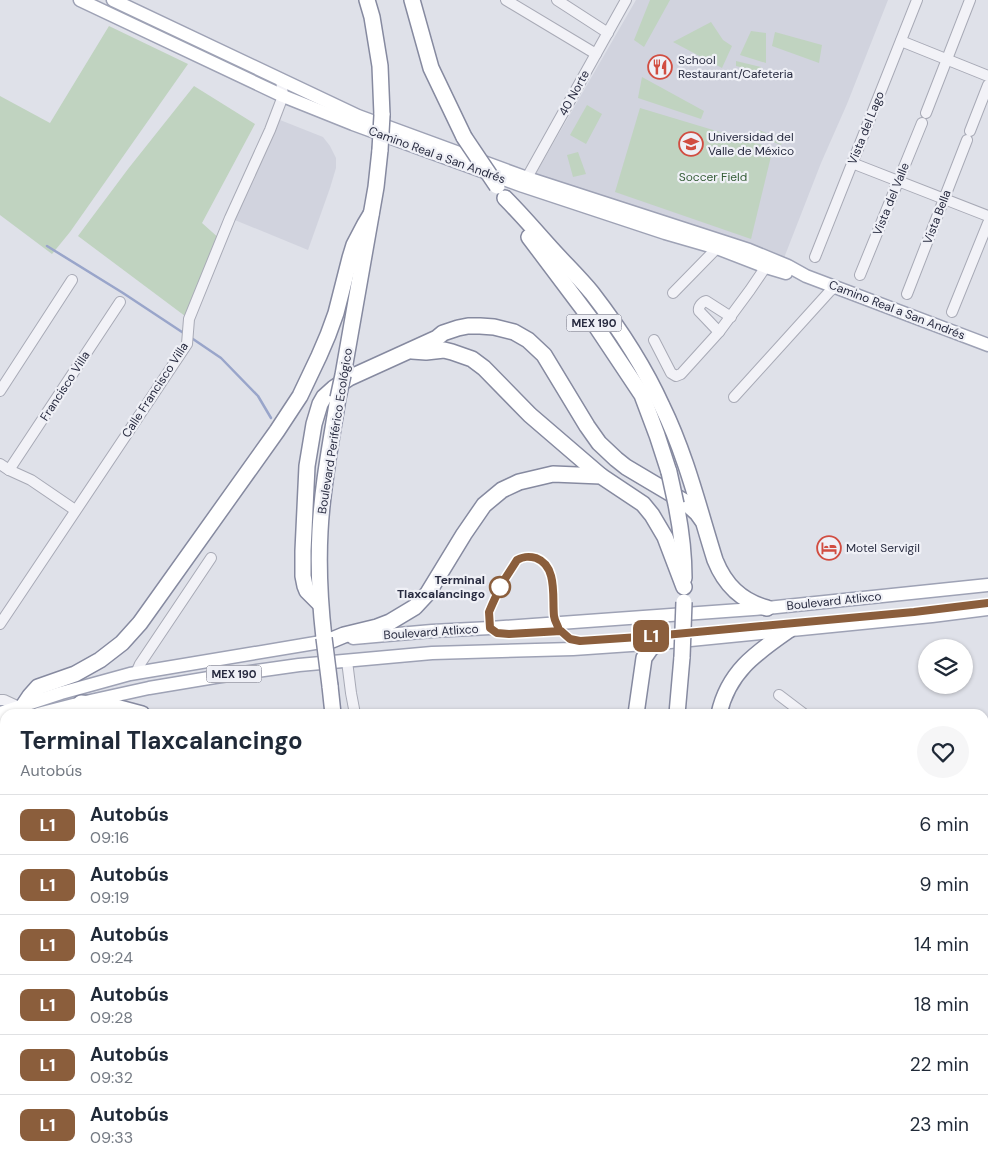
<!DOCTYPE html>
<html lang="es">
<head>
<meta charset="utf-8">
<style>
	:root { --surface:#fff; --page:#f6f6f7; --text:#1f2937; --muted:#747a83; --line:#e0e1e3 }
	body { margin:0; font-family:"DM Sans",sans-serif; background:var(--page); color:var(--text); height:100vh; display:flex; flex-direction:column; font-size:19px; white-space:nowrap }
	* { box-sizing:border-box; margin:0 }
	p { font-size:16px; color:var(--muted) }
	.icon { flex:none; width:28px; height:28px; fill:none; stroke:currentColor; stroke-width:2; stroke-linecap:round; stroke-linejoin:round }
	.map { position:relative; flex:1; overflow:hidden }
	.drawer { position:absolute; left:0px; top:709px; width:989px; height:456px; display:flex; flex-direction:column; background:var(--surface); border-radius:15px 15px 0 0; box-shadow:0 1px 4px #0004 }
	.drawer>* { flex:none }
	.badge { padding:0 10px; border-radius:8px; font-size:18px; line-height:32px }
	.tools { position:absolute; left:918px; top:639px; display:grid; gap:10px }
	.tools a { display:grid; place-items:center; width:55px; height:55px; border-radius:50%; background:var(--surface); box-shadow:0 1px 4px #0004; font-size:25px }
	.map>.badge { position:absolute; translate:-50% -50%; box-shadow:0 0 0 2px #fff }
	.round { display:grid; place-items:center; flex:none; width:52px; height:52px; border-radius:26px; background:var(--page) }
	.summary { display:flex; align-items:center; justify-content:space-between; height:85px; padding:0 20px }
	h1 { font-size:24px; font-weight:700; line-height:38px }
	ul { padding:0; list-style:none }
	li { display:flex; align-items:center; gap:15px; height:60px; padding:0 20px; border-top:1px solid var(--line) }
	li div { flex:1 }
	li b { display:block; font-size:19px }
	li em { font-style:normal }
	li .badge { min-width:55px; font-weight:700; text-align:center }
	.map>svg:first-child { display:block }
	.built { fill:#d1d3de }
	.green { fill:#c0d3c0 }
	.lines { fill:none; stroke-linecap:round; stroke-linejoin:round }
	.stream { stroke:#99a5ca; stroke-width:2.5 }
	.minor-casing { stroke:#a8aab6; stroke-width:12 }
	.major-casing { stroke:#9ea2b5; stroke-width:15 }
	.highway-casing { stroke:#868aa0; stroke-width:18 }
	.minor { stroke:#f2f2f7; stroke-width:10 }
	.major { stroke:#fff; stroke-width:12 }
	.highway { stroke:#fff; stroke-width:15 }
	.highway-bridge-casing { stroke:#868aa0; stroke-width:18; stroke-linecap:butt }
	.highway-bridge { stroke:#fff; stroke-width:15 }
	.line-casing { stroke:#fff; stroke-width:11 }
	.line { stroke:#8b5e3c; stroke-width:8 }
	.stop-dot { fill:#fff; stroke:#8b5e3c; stroke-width:2.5 }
	.labels { text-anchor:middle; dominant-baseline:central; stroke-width:4.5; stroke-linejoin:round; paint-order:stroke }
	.shield { fill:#eff0f6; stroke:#646677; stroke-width:1 }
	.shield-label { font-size:11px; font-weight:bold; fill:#282b40 }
	.poi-label { font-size:12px; fill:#282b40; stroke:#eff0f6; text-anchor:start }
	.street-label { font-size:12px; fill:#282b40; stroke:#eff0f6 }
	.park-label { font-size:12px; fill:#345c36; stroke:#eff0f6 }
	.stop-label { font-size:12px; font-weight:bold; fill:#282b40; stroke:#eff0f6; text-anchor:end }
</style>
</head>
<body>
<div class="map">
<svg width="988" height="1164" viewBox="0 0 988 1164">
	<rect width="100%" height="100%" fill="#dfe1e9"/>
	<g class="built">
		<polygon points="636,0 888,0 847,104 821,163 784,258 535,175"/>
		<polygon points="275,118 323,137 330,146 336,158 336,168 330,188 308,250 230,218"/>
	</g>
	<g class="green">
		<polygon points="650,0 670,0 644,47 634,40"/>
		<polygon points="711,22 723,40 732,46 722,68 673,42"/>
		<polygon points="109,26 188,64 70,232 52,254 0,215 0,96 50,123"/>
		<polygon points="751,31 766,33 766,63 740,55"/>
		<polygon points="775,32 822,45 819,63 772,46"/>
		<polygon points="736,61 761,67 760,72 736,66"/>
		<polygon points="642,77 704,111 701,119 638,98"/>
		<polygon points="194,86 255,124 202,223 221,240 189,319 78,236 128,169"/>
		<polygon points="587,105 602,114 586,144 570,135"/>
		<polygon points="640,108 773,148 751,239 615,192"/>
		<polygon points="759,130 783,140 781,145 760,137"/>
		<polygon points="578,152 586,174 573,177 567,155"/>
	</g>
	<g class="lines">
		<g class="stream">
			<polyline points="47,246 123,293 185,334"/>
			<polyline points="190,337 221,358 258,396 271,418"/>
		</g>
		<g class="minor-casing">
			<g id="minor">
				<polyline points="506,0 596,54"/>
				<polyline points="557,0 608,33"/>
				<polyline points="901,41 988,76"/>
				<polyline points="926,113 970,0"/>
				<polyline points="970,131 988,85"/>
				<polyline points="852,163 988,216"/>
				<polyline points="524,183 626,0"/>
				<polyline points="815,257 917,0"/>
				<polyline points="860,275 922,123"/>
				<polyline points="673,293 717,248"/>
				<polyline points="907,294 967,140"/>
				<polyline points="952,312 988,223"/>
				<path d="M719 332 699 311C698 307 702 302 706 301L731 317"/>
				<polyline points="654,340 671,373 676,376 681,374 719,332 750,290 769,262"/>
				<polyline points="0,391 72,280"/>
				<polyline points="734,397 830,291 835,287"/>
				<polyline points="0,464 9,470 31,480 75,510"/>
				<polyline points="9,470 120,302"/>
				<polyline points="0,624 187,344 189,319 230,218 270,130 283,96 281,79"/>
				<polyline points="347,661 351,693 355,714"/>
				<polyline points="136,673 140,664 211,558"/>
				<polyline points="779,695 804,714"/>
				<polyline points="0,700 4,700 19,707"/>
				<polyline points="984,739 988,740"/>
				<polyline points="0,861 5,866"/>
				<polyline points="984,863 988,866"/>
				<polyline points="984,902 988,897"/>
				<polyline points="984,952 988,955"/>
				<polyline points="984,997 988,991"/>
				<polyline points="984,1031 988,1034"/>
				<polyline points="0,1032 5,1032"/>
				<polyline points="984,1100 986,1101"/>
				<polyline points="894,1160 899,1164"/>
				<polyline points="751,1164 754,1160"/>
				<polyline points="852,1164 856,1160"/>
			</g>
		</g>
		<g class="major-casing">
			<g id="major">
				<polyline points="80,0 283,96 353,124 523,186 665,233 717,248 766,267 786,273"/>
				<polyline points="113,0 358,116 527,178 749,250 788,266 806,276 988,345"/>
				<polyline points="353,638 432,631 490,628 767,608 988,585"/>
				<polyline points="0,713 61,693 130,674 333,640"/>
				<polyline points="38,714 81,703 149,688 215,677 299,665 432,653 573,649 660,643 932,616 988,609"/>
				<polyline points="0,724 5,723"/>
			</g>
		</g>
		<g class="highway-casing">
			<g id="highway">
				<polyline points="367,0 372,17 380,66 382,115"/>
				<polyline points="412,0 431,68 464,137"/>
				<path d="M505 198C520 213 534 229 548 245 563 262 578 276 592 293 619 328 644 366 662 406 686 455 699 509 715 560 725 585 741 601 767 608"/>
				<polyline points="529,237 596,326 642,395 657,435 669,472"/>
				<polyline points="412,351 426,352 444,350 452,352 472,359 484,368 530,415 601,476"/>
				<polyline points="343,375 376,187 380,150"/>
				<path d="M676 504C681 529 684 552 684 578"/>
				<polyline points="320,604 307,591 305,586 303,576 303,551 307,466 314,424 320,404 324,397 334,388 349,378 437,338 443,333 458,328 468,326 480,326 494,327 514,332 528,340 544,355 587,426 599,443 616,459 626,467 685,502 697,513 702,520"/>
				<path d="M324 638C320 603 318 567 320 531 322 487 331 442 338 398"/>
				<polyline points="332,640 344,635 377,627 390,622 415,607 428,593 464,534 484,505 502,490 519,482 553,474 601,476 643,504 652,515 665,537 684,587"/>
				<polyline points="330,686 333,714"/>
				<polyline points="81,703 112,706 142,714"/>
				<polyline points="24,705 30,696 38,687 75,674 100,660 122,643 140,623 277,431 300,396 319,356 328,335 336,313 350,258 354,245 365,224 371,214"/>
				<polyline points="636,714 644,658 651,648 660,643"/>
				<polyline points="677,714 682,657"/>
				<path d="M719 714C728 672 756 653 789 630"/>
				<polyline points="378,1160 378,1164"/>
				<polyline points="450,1164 452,1160"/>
			</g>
		</g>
		<use href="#minor" class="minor"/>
		<use href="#major" class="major"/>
		<use href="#highway" class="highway"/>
		<g class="highway-bridge-casing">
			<g id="highway-bridge">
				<polyline points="464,137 497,186"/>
				<polyline points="380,150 382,115"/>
				<polyline points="338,398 343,375"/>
				<polyline points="669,472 676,504"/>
				<polyline points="324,638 330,686"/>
				<polyline points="682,657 684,602"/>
			</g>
		</g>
		<use href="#highway-bridge" class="highway-bridge"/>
	</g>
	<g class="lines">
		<g class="line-casing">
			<path id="line" d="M558 627 555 620 554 616C552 598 558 566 536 558 529 556 524 556 517 560L501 585 492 605 489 612 490 628 497 633 509 634 561 631 570 639 580 641 654 636 914 612 988 603"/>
		</g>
		<use href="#line" class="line"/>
	</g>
	<defs>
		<g id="restaurant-ring" transform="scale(1.25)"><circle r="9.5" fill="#eff0f6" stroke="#d14d41" stroke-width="1.5"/><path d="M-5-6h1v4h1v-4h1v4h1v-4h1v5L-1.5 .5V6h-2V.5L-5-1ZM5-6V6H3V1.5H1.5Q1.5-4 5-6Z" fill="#d14d41"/></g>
		<g id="university-ring" transform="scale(1.25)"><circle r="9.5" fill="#eff0f6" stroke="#d14d41" stroke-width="1.5"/><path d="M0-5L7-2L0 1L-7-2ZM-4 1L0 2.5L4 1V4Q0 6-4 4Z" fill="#d14d41"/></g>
		<g id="hotel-ring" transform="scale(1.25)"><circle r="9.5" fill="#eff0f6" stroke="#d14d41" stroke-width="1.5"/><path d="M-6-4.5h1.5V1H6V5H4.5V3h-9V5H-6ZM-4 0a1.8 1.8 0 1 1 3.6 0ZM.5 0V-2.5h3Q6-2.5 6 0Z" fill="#d14d41"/></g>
	</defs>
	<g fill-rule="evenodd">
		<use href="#restaurant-ring" x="660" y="67"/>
		<use href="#university-ring" x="691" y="144"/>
		<use href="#hotel-ring" x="829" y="548"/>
	</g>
	<circle class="stop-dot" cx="500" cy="587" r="10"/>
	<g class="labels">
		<g class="shield">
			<rect x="566.5" y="314.5" width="55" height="17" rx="4"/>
			<rect x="206.5" y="665.5" width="55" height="17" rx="4"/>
		</g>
		<g class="shield-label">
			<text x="594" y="323">MEX 190</text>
			<text x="234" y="674">MEX 190</text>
		</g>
		<g class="poi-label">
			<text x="678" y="60">School<tspan x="678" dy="14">Restaurant/Cafeteria</tspan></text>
			<text x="708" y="137">Universidad del<tspan x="708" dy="14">Valle de México</tspan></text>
			<text x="846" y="548">Motel Servigil</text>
		</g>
		<g class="street-label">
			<text transform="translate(574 93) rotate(-61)">40 Norte</text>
			<text transform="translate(866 128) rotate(-68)">Vista del Lago</text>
			<text transform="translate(437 155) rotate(20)">Camino Real a San Andrés</text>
			<text transform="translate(891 199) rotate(-68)">Vista del Valle</text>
			<text transform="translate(937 217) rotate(-69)">Vista Bella</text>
			<text transform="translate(897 310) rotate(21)">Camino Real a San Andrés</text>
			<text transform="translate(65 386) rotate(-57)">Francisco Villa</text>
			<text transform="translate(155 390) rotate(-57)">Calle Francisco Villa</text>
			<text transform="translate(335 431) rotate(-81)">Boulevard Periférico Ecológico</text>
			<text transform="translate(834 601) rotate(-6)">Boulevard Atlixco</text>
			<text transform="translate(431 632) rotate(-4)">Boulevard Atlixco</text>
		</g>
		<g class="park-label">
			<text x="713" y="177">Soccer Field</text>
		</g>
		<g class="stop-label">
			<text x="485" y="580">Terminal<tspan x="485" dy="14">Tlaxcalancingo</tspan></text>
		</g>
	</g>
</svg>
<div class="tools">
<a><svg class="icon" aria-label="layers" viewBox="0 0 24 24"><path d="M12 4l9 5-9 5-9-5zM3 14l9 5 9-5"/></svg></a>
</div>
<b class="badge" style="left:651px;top:636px;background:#8b5e3c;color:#fff">L1</b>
<section class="drawer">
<div class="summary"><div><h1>Terminal Tlaxcalancingo</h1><p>Autobús</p></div><a class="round"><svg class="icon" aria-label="heart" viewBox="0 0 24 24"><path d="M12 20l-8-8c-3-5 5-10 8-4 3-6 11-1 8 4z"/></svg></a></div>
<ul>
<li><span class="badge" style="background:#8b5e3c;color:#fff">L1</span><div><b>Autobús</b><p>09:16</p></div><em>6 min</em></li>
<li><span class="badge" style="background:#8b5e3c;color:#fff">L1</span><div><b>Autobús</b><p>09:19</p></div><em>9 min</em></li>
<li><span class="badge" style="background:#8b5e3c;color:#fff">L1</span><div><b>Autobús</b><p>09:24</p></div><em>14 min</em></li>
<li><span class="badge" style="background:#8b5e3c;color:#fff">L1</span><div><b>Autobús</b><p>09:28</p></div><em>18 min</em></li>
<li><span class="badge" style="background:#8b5e3c;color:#fff">L1</span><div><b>Autobús</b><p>09:32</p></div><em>22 min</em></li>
<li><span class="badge" style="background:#8b5e3c;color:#fff">L1</span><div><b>Autobús</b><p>09:33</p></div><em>23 min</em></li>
</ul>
</section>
</div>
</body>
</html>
